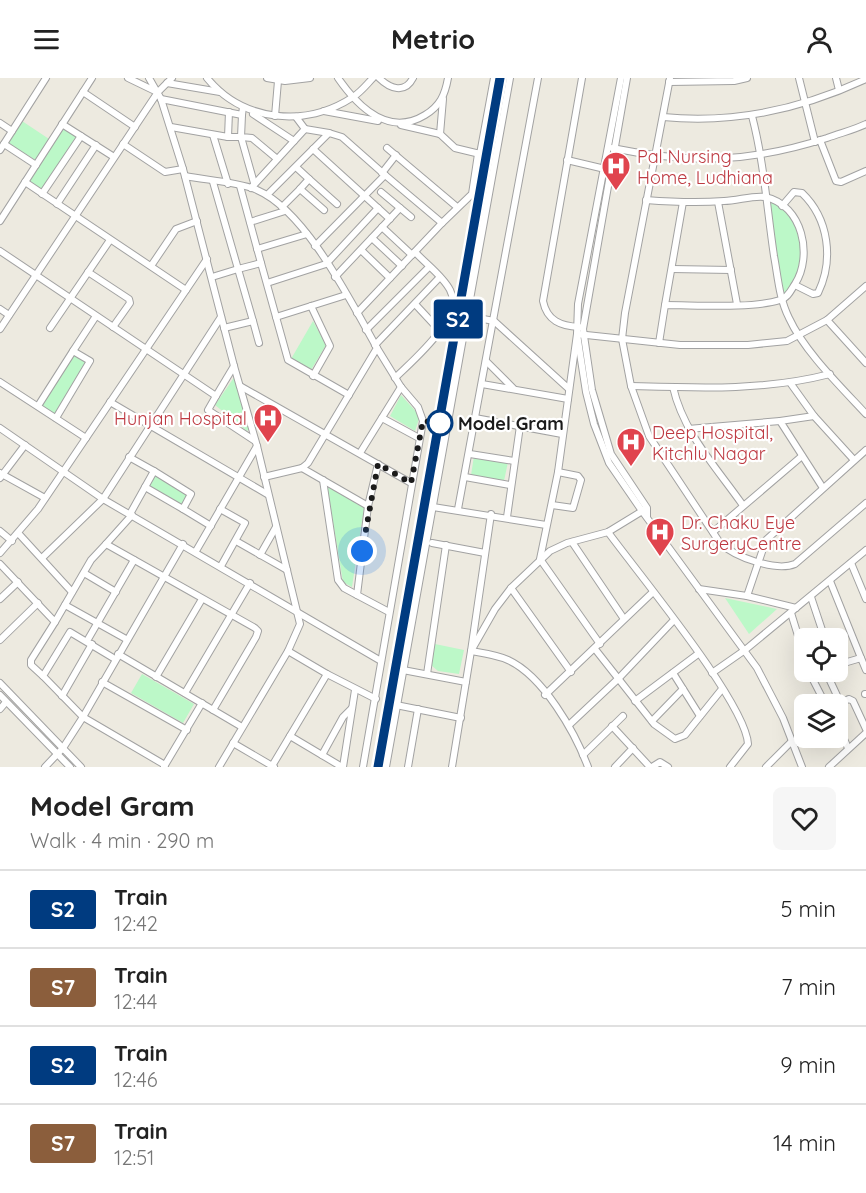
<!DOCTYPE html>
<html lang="en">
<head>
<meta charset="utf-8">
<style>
	:root { --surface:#fff; --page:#f6f6f6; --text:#222; --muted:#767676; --line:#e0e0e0 }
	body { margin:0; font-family:Quicksand,sans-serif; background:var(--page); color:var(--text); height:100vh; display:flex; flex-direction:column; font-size:22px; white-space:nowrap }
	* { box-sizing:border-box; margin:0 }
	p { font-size:20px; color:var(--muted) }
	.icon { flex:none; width:33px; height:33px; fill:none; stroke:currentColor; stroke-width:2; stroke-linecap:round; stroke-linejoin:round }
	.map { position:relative; height:689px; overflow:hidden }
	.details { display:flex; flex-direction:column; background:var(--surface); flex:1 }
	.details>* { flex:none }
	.badge { padding:0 12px; border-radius:4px; font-size:21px; line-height:39px }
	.controls { position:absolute; left:794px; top:550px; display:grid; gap:12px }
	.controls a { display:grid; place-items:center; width:54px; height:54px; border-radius:9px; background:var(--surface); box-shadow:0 6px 24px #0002; font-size:30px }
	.you { position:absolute; width:30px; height:30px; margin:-15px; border:4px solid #fff; border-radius:50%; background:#1a73e8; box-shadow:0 0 0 9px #1a73e833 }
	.map>.badge { position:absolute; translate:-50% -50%; box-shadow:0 0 0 3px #fff }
	.round { display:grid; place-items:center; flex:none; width:63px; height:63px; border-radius:9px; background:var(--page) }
	.headline { display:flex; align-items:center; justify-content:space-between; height:102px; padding:0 30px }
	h1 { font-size:28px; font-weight:700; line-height:45px }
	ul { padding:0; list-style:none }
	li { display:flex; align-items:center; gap:18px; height:78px; padding:0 30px; border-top:2px solid var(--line) }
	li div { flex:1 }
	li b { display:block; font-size:22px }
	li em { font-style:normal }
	li .badge { min-width:66px; font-weight:700; text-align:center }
	header { display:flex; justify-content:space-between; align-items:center; height:78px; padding:0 30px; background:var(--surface); font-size:27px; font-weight:700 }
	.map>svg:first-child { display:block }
	.park { fill:#bcf8c8 }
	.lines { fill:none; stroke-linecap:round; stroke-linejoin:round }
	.minor-casing { stroke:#a2a2a2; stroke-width:8 }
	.minor { stroke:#fff; stroke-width:6 }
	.rail-casing { stroke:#696969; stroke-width:4 }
	.rail { stroke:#fff; stroke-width:1.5; stroke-dasharray:4.5; stroke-linecap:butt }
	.line-casing { stroke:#fff; stroke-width:14 }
	.line { stroke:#003b80; stroke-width:9 }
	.walk { stroke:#1b1b1b; stroke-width:6; stroke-dasharray:0 10.8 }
	.stop-dot { fill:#fff; stroke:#003b80; stroke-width:3 }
	.labels { text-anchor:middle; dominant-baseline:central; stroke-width:4.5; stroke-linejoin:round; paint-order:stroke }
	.health-label { font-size:18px; fill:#be3a42; stroke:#fff; text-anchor:start }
	.stop-label { font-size:18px; font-weight:bold; fill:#1b1b1b; stroke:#fff; text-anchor:start }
</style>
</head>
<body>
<header><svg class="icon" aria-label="menu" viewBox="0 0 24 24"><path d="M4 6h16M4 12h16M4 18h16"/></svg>Metrio<svg class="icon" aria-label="person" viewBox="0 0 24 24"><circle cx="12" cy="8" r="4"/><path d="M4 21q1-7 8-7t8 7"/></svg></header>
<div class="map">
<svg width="866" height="689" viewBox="0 0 866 689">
	<rect width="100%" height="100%" fill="#edeae0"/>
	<g class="park">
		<polygon points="22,43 49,61 37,83 8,65"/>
		<polygon points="62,48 78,58 43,115 26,104"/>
		<path d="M767 122C798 132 812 172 797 201 793 208 786 214 782 220Z"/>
		<polygon points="313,243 326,267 311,292 291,281"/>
		<polygon points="73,277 88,285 54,338 40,328"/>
		<polygon points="235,298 249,351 247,353 215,327"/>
		<polygon points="401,317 420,338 415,353 390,338"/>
		<polygon points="474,378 508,384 504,403 471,397"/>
		<polygon points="155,397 188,416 182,427 149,407"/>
		<polygon points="327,408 364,430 352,509 343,504"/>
		<polygon points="725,520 777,531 749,556"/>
		<polygon points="435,566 464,572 459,596 438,593 431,587"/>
		<polygon points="142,596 194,626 183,645 131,615"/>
	</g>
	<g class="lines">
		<g class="minor-casing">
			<g id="minor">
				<polyline points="128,0 157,14"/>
				<polyline points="149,0 161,21 183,91 234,288 257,368 300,546 288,573 219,689"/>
				<path d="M207 0C243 44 306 50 353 19 361 14 367 6 373 0"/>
				<polyline points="267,0 285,3 310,0"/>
				<path d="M338 0C358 29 389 59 425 37 440 28 445 17 448 0"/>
				<path d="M379 0C390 11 405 16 413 0"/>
				<polyline points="510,0 467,238 494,243 569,311"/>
				<polyline points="621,0 578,226 577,256 586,314 594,346 609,385 642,433 757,590 783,640 802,689"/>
				<polyline points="627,0 583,251 592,312 611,376 647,430 647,438"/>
				<path d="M670 0 625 235 622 261 631 308 649 358 720 465C735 479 776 494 795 486L866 425"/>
				<polyline points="799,0 815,64"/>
				<polyline points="836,0 839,12"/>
				<polyline points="669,4 734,3 747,0"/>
				<polyline points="167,5 220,14"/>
				<polyline points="83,14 135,49"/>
				<polyline points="161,21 242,37 243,29"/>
				<polyline points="324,33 378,43"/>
				<polyline points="242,37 241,59 252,60 276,80"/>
				<polyline points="275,38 278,3"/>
				<path d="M752 38C764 84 767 131 774 178 778 199 779 220 789 240 804 273 841 309 866 336"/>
				<path d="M663 39C733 46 802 31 866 1"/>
				<polyline points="0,45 12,53"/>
				<polyline points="62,46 114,79"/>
				<polyline points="401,47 440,56 455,70 480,76 494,0"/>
				<polyline points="171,49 228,59 229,34"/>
				<polyline points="305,51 329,55"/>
				<polyline points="440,56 443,21"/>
				<polyline points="213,57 228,106"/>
				<polyline points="228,59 241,59 254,105"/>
				<polyline points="820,62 836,103 841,104 866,93"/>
				<polyline points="294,63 305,51 296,39"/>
				<polyline points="4,66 36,87"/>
				<polyline points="123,66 165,94 183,91"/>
				<polyline points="387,70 457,129"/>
				<path d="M612 70C690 86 750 85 827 60 840 55 854 52 866 46"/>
				<polyline points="313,71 390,141"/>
				<polyline points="0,72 46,0"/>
				<polyline points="567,82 605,91"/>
				<polyline points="296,89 309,101"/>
				<polyline points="382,95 396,77"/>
				<polyline points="385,97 442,145 472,116 478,76"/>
				<path d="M185 98C204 102 240 104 257 112 306 133 351 224 377 270L308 385 302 390 264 399"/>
				<polyline points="25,104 186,212"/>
				<polyline points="213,104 238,191 261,185 288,282 349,317"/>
				<polyline points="240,108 261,185"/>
				<polyline points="251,110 294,63 253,36"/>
				<polyline points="300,111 309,101 337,126"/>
				<polyline points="381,114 411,139"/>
				<polyline points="42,116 81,58"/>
				<polyline points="267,117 329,55 342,59 385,97 315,168"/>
				<path d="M646 122C672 124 698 125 724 123 737 123 753 117 765 119 803 127 813 178 795 206 791 212 788 220 780 222 751 231 697 227 665 227L659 265"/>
				<polyline points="718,124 737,226"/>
				<polyline points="57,126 96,67"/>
				<path d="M782 128 794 114 802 115C829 141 834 182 818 215L813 216 795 207"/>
				<polyline points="282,129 300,111 324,132"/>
				<polyline points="0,143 92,0"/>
				<polyline points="250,144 285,133"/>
				<polyline points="382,149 412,177"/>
				<polyline points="372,160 402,188"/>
				<polyline points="257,171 307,156"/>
				<polyline points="361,172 390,200"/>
				<polyline points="0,173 216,318 208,332 255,363"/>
				<polyline points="151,188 176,151 197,143"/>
				<polyline points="672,191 731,192"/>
				<polyline points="88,194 129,221 130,225 113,249"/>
				<polyline points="212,199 238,191 253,243 224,250"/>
				<polyline points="335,199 400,130"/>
				<polyline points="267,205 326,186 378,130"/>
				<polyline points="415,226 441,254"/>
				<polyline points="665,227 683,124"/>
				<polyline points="311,228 330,268 313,298"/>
				<polyline points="0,231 9,237"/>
				<polyline points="357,235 442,145"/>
				<polyline points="276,239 346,217"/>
				<polyline points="827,242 866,285"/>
				<polyline points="253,243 259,265"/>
				<path d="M579 249C561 248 547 243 543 223L582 0"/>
				<polyline points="50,250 110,162"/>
				<polyline points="0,251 158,14 172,0"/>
				<polyline points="366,252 429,189"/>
				<polyline points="375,267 439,200"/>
				<polyline points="73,273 96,238"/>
				<polyline points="486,283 513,310"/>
				<path d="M395 300C412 283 465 239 450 212 443 198 426 186 415 174"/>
				<polyline points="0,304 86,360"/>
				<polyline points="482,306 568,321"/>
				<polyline points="791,306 814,338"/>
				<polyline points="240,308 411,405"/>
				<path d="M631 308C698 310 764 313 830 296"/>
				<path d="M673 309C683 354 716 389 742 426"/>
				<polyline points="216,318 234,288"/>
				<polyline points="110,324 267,416"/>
				<polyline points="38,328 73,273 90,283 56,340"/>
				<polyline points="382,340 419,360"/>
				<polyline points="475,340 562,356"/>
				<polyline points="0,350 103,421 381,583"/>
				<polyline points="688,351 780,343"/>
				<polyline points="360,375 401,309"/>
				<polyline points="470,376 514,383"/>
				<polyline points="129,379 154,393 130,436"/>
				<polyline points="378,386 368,428 357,517 389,534"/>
				<polyline points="302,390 368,428"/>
				<polyline points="0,395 45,420"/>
				<polyline points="465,399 510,407"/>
				<polyline points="0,400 25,367"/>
				<polyline points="323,402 338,502 344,510 357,517"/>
				<polyline points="145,409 183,431 191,416 154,393"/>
				<polyline points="823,410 780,343 814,338 854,382"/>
				<polyline points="552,427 573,430 581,402 578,398 558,394"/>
				<polyline points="433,429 546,447"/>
				<polyline points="183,431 211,448"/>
				<polyline points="220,431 245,445 221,488"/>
				<polyline points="458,431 538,0"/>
				<path d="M491 436 471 573C483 575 497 577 508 582 543 598 575 654 588 689"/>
				<polyline points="507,439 520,348"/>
				<polyline points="0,453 12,463"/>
				<path d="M608 454C637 494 746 625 748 666L730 689"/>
				<polyline points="713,454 802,378"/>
				<polyline points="19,456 72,514"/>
				<polyline points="236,463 287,492"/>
				<polyline points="572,464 624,541"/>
				<polyline points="432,465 485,475"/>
				<polyline points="106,466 132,437"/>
				<polyline points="196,473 257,368"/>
				<polyline points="0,475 38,431 207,181"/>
				<polyline points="260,477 276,449"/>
				<polyline points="42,480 103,421 221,239"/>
				<polyline points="851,485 866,521"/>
				<polyline points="0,486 55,544 91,482 106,466 255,550 258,553 256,559 213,632"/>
				<polyline points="84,495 116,514"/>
				<polyline points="830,503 861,580"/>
				<polyline points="511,510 571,594"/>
				<polyline points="699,511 747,518 796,530"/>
				<polyline points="747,518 766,462 866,372"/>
				<polyline points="811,519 825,561"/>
				<polyline points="0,521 18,504"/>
				<polyline points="65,527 126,561"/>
				<polyline points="791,535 804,577"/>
				<polyline points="0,562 38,525"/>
				<polyline points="87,563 134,482"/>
				<polyline points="600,566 540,481 558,394 577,256 680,267 748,267 787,263 827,242 866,208"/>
				<polyline points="595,571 654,646 675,661 685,657 722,611"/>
				<polyline points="288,573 327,596 376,621"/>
				<polyline points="118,576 242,649"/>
				<polyline points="115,581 70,554 43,598 83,639 165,687 164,689"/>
				<polyline points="837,587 861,580 866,592"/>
				<polyline points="403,592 466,604"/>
				<polyline points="809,594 826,627"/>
				<polyline points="826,594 840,624"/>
				<polyline points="673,595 700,638"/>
				<polyline points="712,595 745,572 866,472"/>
				<polyline points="427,596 446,467"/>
				<polyline points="43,598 31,587 31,582 55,544"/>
				<polyline points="156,599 202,521"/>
				<polyline points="102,604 187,652"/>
				<polyline points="0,605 81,689"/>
				<polyline points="185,615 250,505"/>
				<polyline points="865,616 866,616"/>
				<polyline points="0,617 70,689"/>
				<polyline points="545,617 653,514"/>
				<polyline points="62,618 92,566"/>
				<polyline points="635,623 698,576"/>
				<polyline points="396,627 461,640"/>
				<polyline points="835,627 849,621 853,623 866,651"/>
				<polyline points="0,631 6,624"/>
				<polyline points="652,643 683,611"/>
				<polyline points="837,645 848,670"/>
				<polyline points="569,647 619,600 674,542"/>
				<polyline points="612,648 650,689"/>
				<polyline points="290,658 342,689"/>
				<polyline points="233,665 274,689"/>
				<polyline points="322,677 343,639 352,630"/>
				<polyline points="583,677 623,638"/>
				<polyline points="165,687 202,625"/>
				<polyline points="272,688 327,596"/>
				<polyline points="45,689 63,670 83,639 183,466"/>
				<polyline points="343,689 355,612"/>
				<polyline points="363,689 423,343 418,329 401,309 377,270"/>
				<polyline points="386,689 467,238"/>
				<polyline points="408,689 418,631"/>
				<polyline points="452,689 471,573 495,531 511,510 550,473 567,465 608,454 644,432"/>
				<polyline points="615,689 633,670"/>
				<polyline points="652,689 660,684 668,689"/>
				<polyline points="766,689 792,663"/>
				<polyline points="829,689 866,655"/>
			</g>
		</g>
		<use href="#minor" class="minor"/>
		<g class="rail-casing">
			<polyline id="rail" points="378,689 500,0"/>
		</g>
		<use href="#rail" class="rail"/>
	</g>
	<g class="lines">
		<g class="line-casing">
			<polyline id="line" points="378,689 500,0"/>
		</g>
		<use href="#line" class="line"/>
		<polyline class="walk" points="362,473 378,386 411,405 423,343 440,345"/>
	</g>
	<defs>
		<g id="hospital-pin" transform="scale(1.5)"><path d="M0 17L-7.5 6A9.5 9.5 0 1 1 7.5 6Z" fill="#e0444e" stroke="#fff"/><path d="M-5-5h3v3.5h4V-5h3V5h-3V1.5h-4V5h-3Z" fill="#fff"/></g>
	</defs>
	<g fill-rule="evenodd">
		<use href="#hospital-pin" x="616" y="88"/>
		<use href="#hospital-pin" x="268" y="340"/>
		<use href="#hospital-pin" x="631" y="364"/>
		<use href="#hospital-pin" x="660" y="454"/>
	</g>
	<circle class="stop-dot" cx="440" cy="345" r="12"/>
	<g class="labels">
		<g class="health-label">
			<text x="637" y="78">Pal Nursing<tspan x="637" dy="21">Home, Ludhiana</tspan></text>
			<text x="247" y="340" text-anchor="end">Hunjan Hospital</text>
			<text x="652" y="354">Deep Hospital,<tspan x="652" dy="21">Kitchlu Nagar</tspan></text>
			<text x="681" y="444">Dr. Chaku Eye<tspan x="681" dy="21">SurgeryCentre</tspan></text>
		</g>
		<g class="stop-label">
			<text x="458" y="345">Model Gram</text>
		</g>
	</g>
</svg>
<div class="controls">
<a><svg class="icon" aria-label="locate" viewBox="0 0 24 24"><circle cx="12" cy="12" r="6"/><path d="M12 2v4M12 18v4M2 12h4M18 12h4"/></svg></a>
<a><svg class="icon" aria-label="layers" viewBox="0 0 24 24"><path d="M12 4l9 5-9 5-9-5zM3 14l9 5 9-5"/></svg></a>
</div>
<div class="you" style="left:362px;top:473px"></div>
<b class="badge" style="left:458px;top:241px;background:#003b80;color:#fff">S2</b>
</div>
<section class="details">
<div class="headline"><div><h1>Model Gram</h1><p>Walk · 4 min · 290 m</p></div><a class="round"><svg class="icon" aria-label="heart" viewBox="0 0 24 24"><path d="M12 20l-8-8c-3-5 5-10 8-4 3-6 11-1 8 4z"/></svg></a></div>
<ul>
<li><span class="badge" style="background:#003b80;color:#fff">S2</span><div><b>Train</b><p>12:42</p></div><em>5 min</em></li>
<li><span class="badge" style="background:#8b5e3c;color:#fff">S7</span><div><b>Train</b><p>12:44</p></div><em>7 min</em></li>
<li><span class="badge" style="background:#003b80;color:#fff">S2</span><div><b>Train</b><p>12:46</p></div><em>9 min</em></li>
<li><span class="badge" style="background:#8b5e3c;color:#fff">S7</span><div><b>Train</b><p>12:51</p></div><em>14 min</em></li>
</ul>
</section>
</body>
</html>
